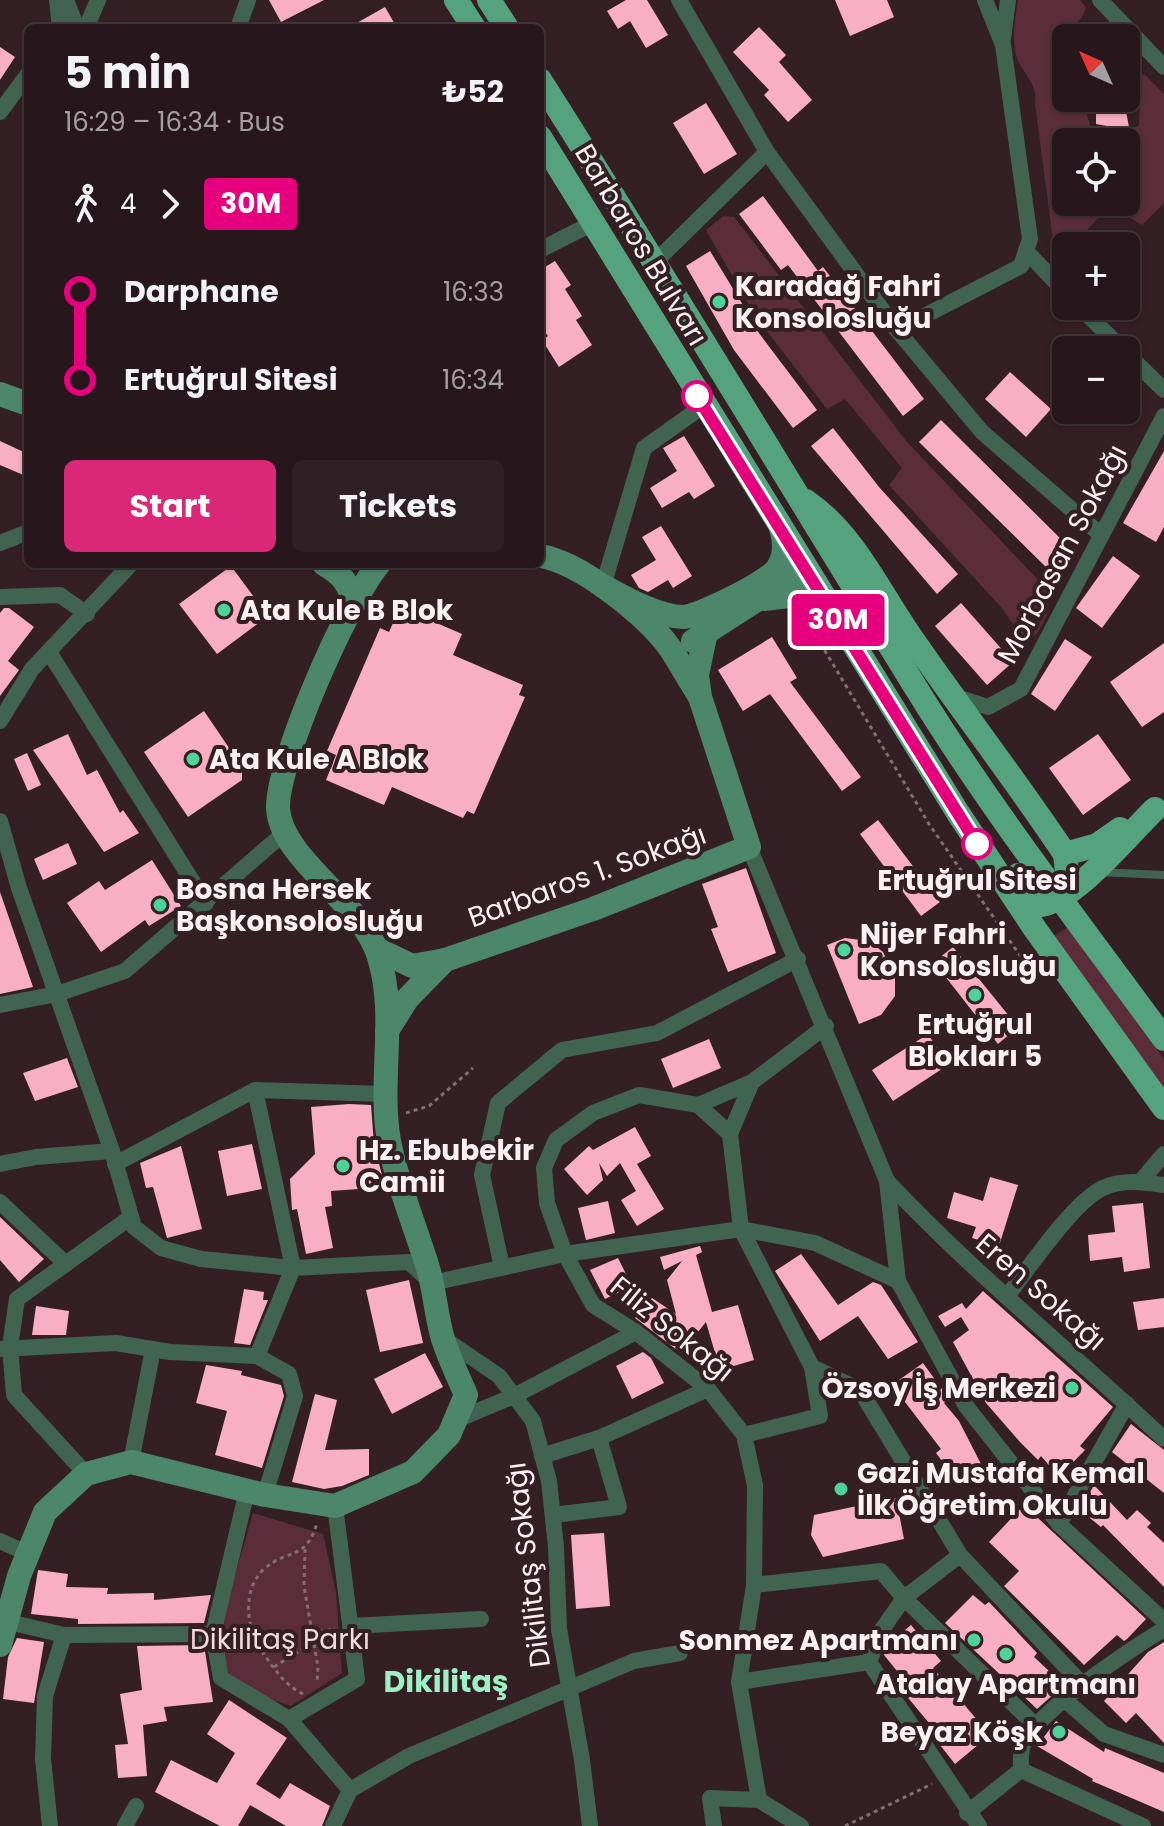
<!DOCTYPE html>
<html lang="en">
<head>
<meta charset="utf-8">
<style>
	:root { --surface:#27171c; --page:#2f2025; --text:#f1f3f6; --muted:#a49fa3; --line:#43363b; --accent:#db2777 }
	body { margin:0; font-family:Poppins,sans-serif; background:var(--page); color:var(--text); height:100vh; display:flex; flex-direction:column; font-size:30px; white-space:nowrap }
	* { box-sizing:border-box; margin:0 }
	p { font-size:26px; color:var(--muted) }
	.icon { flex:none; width:44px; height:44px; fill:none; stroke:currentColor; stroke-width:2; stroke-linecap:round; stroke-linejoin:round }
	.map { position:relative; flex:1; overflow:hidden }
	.details { position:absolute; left:24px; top:24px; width:520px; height:544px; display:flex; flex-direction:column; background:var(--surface); border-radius:12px; box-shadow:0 2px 6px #0004,0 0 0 2px var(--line) }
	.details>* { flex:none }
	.badge { padding:0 16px; border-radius:6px; font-size:28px; line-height:52px }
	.needle { width:52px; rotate:315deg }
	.buttons { position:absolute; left:1052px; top:24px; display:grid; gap:16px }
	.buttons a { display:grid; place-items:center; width:88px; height:88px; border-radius:12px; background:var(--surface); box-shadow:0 2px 6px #0004,0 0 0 2px var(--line); font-size:40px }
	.map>.badge { position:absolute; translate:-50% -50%; box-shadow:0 0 0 4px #fff }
	.legs { display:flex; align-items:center; gap:12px; height:88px; padding:0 40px; font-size:26px }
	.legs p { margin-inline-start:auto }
	.headline { display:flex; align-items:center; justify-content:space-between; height:136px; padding:0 40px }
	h1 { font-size:44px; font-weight:700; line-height:60px }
	.action { display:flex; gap:16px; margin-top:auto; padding:16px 40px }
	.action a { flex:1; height:92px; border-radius:12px; background:var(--accent); color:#fff; font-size:32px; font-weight:700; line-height:92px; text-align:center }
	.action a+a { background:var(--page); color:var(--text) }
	ul { padding:0 40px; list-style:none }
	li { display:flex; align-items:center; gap:28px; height:88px; font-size:30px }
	li i { display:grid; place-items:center; width:12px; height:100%; margin:0 10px; background:currentColor }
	li i::after { content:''; width:20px; height:20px; margin:-10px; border:6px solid; border-radius:50%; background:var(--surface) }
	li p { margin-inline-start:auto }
	li:first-child i { background:linear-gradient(#0000 50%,currentColor 0) }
	li:last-child i { background:linear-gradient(currentColor 50%,#0000 0) }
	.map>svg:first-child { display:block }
	.green { fill:#5b2d3b; fill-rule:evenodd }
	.building { fill:#f9afc3 }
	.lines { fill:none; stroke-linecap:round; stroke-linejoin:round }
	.path { stroke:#806f74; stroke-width:3; stroke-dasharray:4 4; stroke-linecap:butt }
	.lane { stroke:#416452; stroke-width:8 }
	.street { stroke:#416452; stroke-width:16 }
	.secondary { stroke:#4d876b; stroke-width:24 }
	.primary { stroke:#55a27e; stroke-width:24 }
	.line-1-casing { stroke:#fff; stroke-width:18 }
	.line-1 { stroke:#e6007e; stroke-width:12 }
	.poi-dot { fill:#4dd39a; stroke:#341f25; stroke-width:3 }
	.stop-1-dot { fill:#fff; stroke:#e6007e; stroke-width:4 }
	.labels { text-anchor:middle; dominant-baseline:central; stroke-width:8; stroke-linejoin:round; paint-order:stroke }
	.street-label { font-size:28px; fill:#fdf1f4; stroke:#341f25 }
	.poi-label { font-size:28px; font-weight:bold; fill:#fdf1f4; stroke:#341f25; text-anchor:start }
	.stop-label { font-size:28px; font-weight:bold; fill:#fdf1f4; stroke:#341f25 }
	.park-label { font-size:28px; fill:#f3dae0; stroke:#341f25 }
	.neighbourhood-label { font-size:30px; font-weight:bold; fill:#9ef1c7; stroke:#341f25 }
</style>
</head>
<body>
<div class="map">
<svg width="1164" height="1826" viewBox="0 0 1164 1826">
	<rect width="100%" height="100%" fill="#341f25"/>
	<g class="green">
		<path d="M1018 0H1080L1086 7C1082 24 1070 28 1055 34 1048 48 1050 73 1060 85L1066 84V98H1082L1092 132C1108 136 1125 134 1139 125L1140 103 1135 81 1144 74 1164 94V203L1142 225 1113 208 1103 212 1073 246H1066L1060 252 1054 248 1035 104C1038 83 1024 76 1017 58 1011 39 1015 19 1018 0ZM1066 142H1126V202H1066Z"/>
		<path d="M723 216 734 217 907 442 1045 587C1054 608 1044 629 1027 643L1000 606 889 485 902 468 845 399 827 409 756 317 706 230Z"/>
		<polygon points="1068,927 1164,1059 1164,1087 1054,936"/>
		<polygon points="253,1513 323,1534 336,1592 342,1673 291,1706 234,1687 217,1638"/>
	</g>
	<g class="building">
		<polygon points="269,0 324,0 281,22"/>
		<polygon points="626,0 647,0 668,35 646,48 630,21 618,29 607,11"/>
		<polygon points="835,0 887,0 894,17 850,36"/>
		<polygon points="385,7 397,28 348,28"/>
		<polygon points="759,27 786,55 779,62 812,100 788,122 764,95 769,90 733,52"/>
		<polygon points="0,47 15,57 0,80"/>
		<polygon points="1096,98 1120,101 1121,107 1125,106 1129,127 1108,131 1107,126 1096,124"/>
		<polygon points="706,103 737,154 704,174 673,123"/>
		<polygon points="763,196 818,271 823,267 924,399 903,416 788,265 781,270 739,214"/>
		<polygon points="710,251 749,315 746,316 817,410 793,428 734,350 686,266"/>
		<polygon points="555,261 571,285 565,289 582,316 576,320 592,345 559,367 542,340 548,336 540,325 540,270"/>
		<polygon points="1010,372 1051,409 1026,437 985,399"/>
		<polygon points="941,420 1076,554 1055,576 919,442"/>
		<polygon points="833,428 879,487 958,574 937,594 811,446"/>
		<polygon points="684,436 715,486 694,499 689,492 662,508 650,488 677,471 663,448"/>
		<polygon points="0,441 28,454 28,477 0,465"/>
		<polygon points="1164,451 1164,527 1156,542 1123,523"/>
		<polygon points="661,526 692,576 673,588 668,580 648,592 639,588 631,575 656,560 642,537"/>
		<polygon points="1113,556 1140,576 1102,628 1076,608"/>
		<polygon points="231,566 268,616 217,654 179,604"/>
		<polygon points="961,603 1013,662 987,685 935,626"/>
		<polygon points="400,607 462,634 453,655 523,685 519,695 525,697 474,814 467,811 463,818 392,787 384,805 326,780 336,755 327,751 380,628 389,632"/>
		<polygon points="4,608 9,608 34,627 8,661 19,670 0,696 0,613"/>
		<polygon points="772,637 797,678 790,682 861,777 842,791 770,694 743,711 718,670"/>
		<polygon points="1065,639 1092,657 1055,711 1031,694"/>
		<polygon points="1164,643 1164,712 1142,727 1110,682"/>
		<polygon points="204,711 242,767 242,780 188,817 144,752"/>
		<polygon points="68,734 87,775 97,770 120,813 123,810 139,833 104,852 33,750"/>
		<polygon points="1098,734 1131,780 1083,815 1049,768"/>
		<polygon points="27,753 41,785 28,791 14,759"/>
		<polygon points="878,820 940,902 921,916 860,834"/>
		<polygon points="68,843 77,864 43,880 34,859"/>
		<polygon points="152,860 181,906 149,926 145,920 101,952 67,903 99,881 105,890"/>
		<polygon points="746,868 776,953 728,972 711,929 718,927 702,884"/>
		<polygon points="0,892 33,987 0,994"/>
		<polygon points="845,938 869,941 883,952 895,976 895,996 881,1015 859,1024 827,945"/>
		<polygon points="953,947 1018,1027 998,1044 934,962"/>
		<polygon points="928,1034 948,1065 893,1101 872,1070"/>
		<polygon points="709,1039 721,1068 673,1088 661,1059"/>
		<polygon points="67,1058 78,1087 35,1101 23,1073"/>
		<polygon points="349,1104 371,1105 374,1144 385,1187 331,1191 332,1206 325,1207 333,1248 306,1254 297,1209 292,1210 290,1179 315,1154 311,1107"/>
		<polygon points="635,1127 651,1156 637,1164 664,1209 637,1226 621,1200 636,1191 620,1163 607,1176 599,1163 603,1180 587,1195 564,1169 589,1146 593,1150"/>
		<polygon points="252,1144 262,1189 227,1196 218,1151"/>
		<polygon points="181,1146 202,1229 167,1238 153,1187 146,1188 140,1163"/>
		<polygon points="990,1177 1018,1185 999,1246 972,1238 976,1227 947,1218 954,1192 983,1201"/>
		<polygon points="608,1201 615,1233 586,1240 578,1208"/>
		<polygon points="1143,1203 1150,1268 1124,1272 1122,1257 1090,1261 1088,1235 1115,1232 1112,1206"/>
		<polygon points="0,1217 44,1259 19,1282 0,1260"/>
		<polygon points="700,1246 702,1252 696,1255 712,1312 738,1305 754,1360 720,1370 706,1322 681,1353 635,1318 652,1298 676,1314 667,1280 682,1261 664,1270 660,1257"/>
		<polygon points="801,1254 838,1305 873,1282 881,1285 918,1342 888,1359 858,1316 820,1341 775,1271"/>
		<polygon points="618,1258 632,1286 605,1299 590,1270"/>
		<polygon points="409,1280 423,1343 380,1352 366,1290"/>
		<polygon points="244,1289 264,1292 263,1300 268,1300 250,1345 234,1343"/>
		<polygon points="983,1291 1113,1407 1080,1446 1085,1450 1059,1477 1041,1456 1038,1460 1020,1442 986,1403 953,1342 969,1330 961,1317 945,1327 938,1316 962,1303 966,1309"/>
		<polygon points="1164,1298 1164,1327 1138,1330 1133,1302"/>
		<polygon points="36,1306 69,1311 66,1335 32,1335"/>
		<polygon points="643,1352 651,1358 664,1383 632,1399 616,1366"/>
		<polygon points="425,1353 443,1387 392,1414 374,1379"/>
		<polygon points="923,1363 949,1399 944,1403 959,1421 981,1464 957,1481 936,1453 941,1449 892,1385"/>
		<polygon points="206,1365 242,1371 241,1375 281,1385 284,1396 262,1468 215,1455 227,1411 196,1403"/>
		<polygon points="315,1394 337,1400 325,1450 369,1449 369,1475 342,1486 324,1489 292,1482"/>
		<polygon points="1131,1424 1164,1450 1164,1493 1112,1452"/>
		<polygon points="1094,1485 1127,1520 1137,1510 1151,1523 1147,1527 1164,1543 1164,1587 1103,1525 1101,1527 1080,1510"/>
		<polygon points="896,1498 904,1539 823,1557 811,1535 814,1515"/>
		<polygon points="1024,1505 1146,1619 1127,1639 1124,1641 1117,1635 1084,1665 1004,1586 1019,1571 989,1542"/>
		<polygon points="604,1533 610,1606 576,1609 571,1535"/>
		<polygon points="38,1570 68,1574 66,1587 108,1588 107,1594 154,1593 154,1600 211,1595 204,1623 78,1624 78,1619 31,1614"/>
		<polygon points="973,1595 985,1605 989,1602 1037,1653 1034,1657 1064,1685 1037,1709 945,1623"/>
		<polygon points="911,1625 941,1661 933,1668 990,1735 955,1764 925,1726 929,1723 904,1693 910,1687 884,1655 888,1644"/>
		<polygon points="17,1638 44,1642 34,1703 3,1699 8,1657"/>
		<polygon points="1164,1642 1164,1743 1136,1713 1126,1723 1104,1701 1148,1652"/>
		<polygon points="204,1645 213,1702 164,1707 167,1721 143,1725 147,1776 118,1778 115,1745 128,1744 120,1694 142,1690 137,1646"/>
		<polygon points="229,1700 287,1738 256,1784 280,1799 290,1783 330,1806 322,1826 286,1826 250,1805 238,1826 220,1826 155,1792 171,1760 217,1783 235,1753 207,1734"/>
		<polygon points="1056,1721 1104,1752 1105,1748 1164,1773 1164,1812 1092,1781 1093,1779 1037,1746"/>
	</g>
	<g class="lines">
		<g class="path">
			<polyline points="804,616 929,824 1021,957 1027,952"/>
			<polyline points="406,1113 429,1106 473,1068"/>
			<polyline points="305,1549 304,1586 318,1667 317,1683"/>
			<polyline points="311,1633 335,1629"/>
			<polyline points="230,1641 254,1640"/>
			<polyline points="274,1667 312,1643"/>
			<path d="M303 1694C284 1685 273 1667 261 1650 246 1628 242 1589 264 1569 288 1548 306 1561 317 1523"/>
			<polyline points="845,1826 932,1784"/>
		</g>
		<polyline class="lane" points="1098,872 1164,875"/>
		<g class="street">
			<polyline points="57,0 60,28"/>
			<polyline points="66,0 77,28"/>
			<polyline points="679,0 767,152 897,330 982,432 1100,534"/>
			<polyline points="1100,0 1164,67"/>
			<polyline points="86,28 98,0"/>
			<polyline points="238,28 248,0"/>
			<polyline points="1003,39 1008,0"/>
			<polyline points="0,112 28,74"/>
			<polyline points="540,250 591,224"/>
			<polyline points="1026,251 1066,293"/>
			<polyline points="656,261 767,152"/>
			<polyline points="1079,306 1123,350"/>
			<polyline points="897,330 1021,266 1030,239 1003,45 985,0"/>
			<polyline points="1126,353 1164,390"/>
			<polyline points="0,543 28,532"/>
			<polyline points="603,586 644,448 703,406"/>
			<polyline points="0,597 60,595 87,614"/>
			<polyline points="49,652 206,903"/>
			<polyline points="957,697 988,707 1021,689 1164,416"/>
			<polyline points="0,721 32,669 131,564"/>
			<polyline points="0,821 19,888 112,1151 134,1227 161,1248 201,1259 293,1268 409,1262 432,1283 565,1254 741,1229 815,1243 898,1281"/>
			<polyline points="749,847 887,1181 898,1281 966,1406 1059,1524 1164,1621"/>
			<polyline points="0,1005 57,994 125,971 283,834"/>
			<polyline points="255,1090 293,1268 257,1356"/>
			<polyline points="698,1105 752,1082"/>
			<polyline points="730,1134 741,1229 812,1367 860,1390 960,1555 1084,1686"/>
			<polyline points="0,1164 36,1157 112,1151"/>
			<polyline points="115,1164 255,1090 385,1094"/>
			<path d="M887 1181C973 1273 1072 1352 1164 1439"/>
			<polyline points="1141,1181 1164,1154"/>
			<polyline points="0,1202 66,1264"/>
			<polyline points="502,1267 482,1175 498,1103 562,1050 657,1033 798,959"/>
			<path d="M1008 1295C1028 1269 1074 1201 1103 1188 1121 1179 1145 1182 1164 1185"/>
			<polyline points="443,1338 499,1376 533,1421 549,1481 556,1547 559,1629 582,1760 590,1826"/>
			<polyline points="0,1349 116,1343 170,1352 257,1356 289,1374 295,1396 265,1495"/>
			<polyline points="456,1420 514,1396 636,1332"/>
			<polyline points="744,1435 820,1416 812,1367"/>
			<polyline points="542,1456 599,1438 708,1389"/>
			<polyline points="131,1462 153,1349"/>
			<polyline points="86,1474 14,1395 10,1347 17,1299 131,1217"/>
			<polyline points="247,1491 213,1634 221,1678 289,1719 350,1790"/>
			<polyline points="553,1515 619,1507 599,1438"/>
			<polyline points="1059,1524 1127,1404"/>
			<polyline points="0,1541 29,1554"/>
			<polyline points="754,1585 881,1571 904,1598 960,1555"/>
			<polyline points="5,1621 64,1635 213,1634"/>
			<polyline points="351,1626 481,1619"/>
			<polyline points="739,1682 869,1662"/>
			<polyline points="1066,1701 1104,1734 1164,1755"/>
			<polyline points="289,1719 357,1679 335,1506"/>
			<path d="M1021 1770C1021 1762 1020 1752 1023 1745 1037 1711 1131 1649 1164 1629"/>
			<polyline points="1021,1770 1143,1826"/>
			<polyline points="967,1813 1021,1770"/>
			<polyline points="50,1826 43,1759 45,1696 64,1635"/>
			<polyline points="125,1826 136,1806"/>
			<polyline points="333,1826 350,1790 409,1756 634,1661 680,1653"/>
			<polyline points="714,1826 710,1798 759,1800"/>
			<polyline points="801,1826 759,1800 739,1682 754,1585 755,1485 744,1435 708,1389 636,1332 593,1305 565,1254 547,1203 544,1168 556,1140 593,1113 639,1095 698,1105 730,1134 752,1082 826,1026"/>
			<polyline points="979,1826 869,1662 881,1631 904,1598 1035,1725"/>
		</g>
		<g class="secondary">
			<polyline points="0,394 28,404"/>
			<path d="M540 556C580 562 646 615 670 648 680 663 689 680 699 695"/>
			<path d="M324 564C342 574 351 585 353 606"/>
			<path d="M603 586C625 598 658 617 684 617 699 616 768 582 777 569 786 556 785 543 781 528"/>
			<polyline points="764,599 796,595 825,599"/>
			<polyline points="693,641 806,568"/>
			<polyline points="377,949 412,966 445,960 593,909 749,847 700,697 697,675 706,632"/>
			<polyline points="387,1031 407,999 445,960"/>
			<path d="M0 1645 19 1576 45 1512 86 1474 131 1462 265 1495 335 1506 413 1472 449 1435 466 1395C458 1376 449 1358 443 1339 436 1316 435 1291 428 1268 415 1226 397 1183 389 1141 378 1079 398 1014 378 954 362 903 280 858 278 808 277 761 348 600 379 564"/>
		</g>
		<g class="primary">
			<polyline points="456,0 474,28"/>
			<polyline points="489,0 507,28"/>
			<path d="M540 80C668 281 791 486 916 688 991 810 1080 924 1164 1039"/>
			<polyline points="540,137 958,813 1035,929 1164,1108"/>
			<path d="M806 501C855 535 879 592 913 640 963 712 1016 781 1065 854L1068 881 1060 897"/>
			<polyline points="1065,854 1097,845 1120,829"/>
			<path d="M1018 875 1041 905C1077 899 1128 835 1155 809"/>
		</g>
	</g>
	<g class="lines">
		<g class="line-1-casing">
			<polyline id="line-1" points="697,396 977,844"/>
		</g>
		<use href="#line-1" class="line-1"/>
	</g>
	<g class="poi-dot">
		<circle cx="719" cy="302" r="8"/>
		<circle cx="224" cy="610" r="8"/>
		<circle cx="193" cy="759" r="8"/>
		<circle cx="160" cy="905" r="8"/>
		<circle cx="844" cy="950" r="8"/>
		<circle cx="975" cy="995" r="8"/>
		<circle cx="343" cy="1166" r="8"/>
		<circle cx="1072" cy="1388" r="8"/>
		<circle cx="841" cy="1489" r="8"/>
		<circle cx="974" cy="1640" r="8"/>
		<circle cx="1006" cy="1654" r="8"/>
		<circle cx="1059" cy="1732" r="8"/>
	</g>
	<g class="stop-1-dot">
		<circle cx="697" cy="396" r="14"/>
		<circle cx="977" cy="844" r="14"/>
	</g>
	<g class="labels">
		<g class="street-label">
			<text transform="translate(641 245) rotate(59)">Barbaros Bulvarı</text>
			<text transform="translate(1062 554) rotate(-62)">Morbasan Sokağı</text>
			<text transform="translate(587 876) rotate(-20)">Barbaros 1. Sokağı</text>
			<text transform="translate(1041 1292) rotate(41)">Eren Sokağı</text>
			<text transform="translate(672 1329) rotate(39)">Filiz Sokağı</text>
			<text transform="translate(528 1565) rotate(-97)">Dikilitaş Sokağı</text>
		</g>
		<g class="poi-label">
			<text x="735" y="286">Karadağ Fahri<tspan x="735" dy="32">Konsolosluğu</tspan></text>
			<text x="240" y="610">Ata Kule B Blok</text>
			<text x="209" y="759">Ata Kule A Blok</text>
			<text x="176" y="889">Bosna Hersek<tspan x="176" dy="32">Başkonsolosluğu</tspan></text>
			<text x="860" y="934">Nijer Fahri<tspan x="860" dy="32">Konsolosluğu</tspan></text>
			<text x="975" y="1024" text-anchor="middle">Ertuğrul<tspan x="975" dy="32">Blokları 5</tspan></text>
			<text x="359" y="1150">Hz. Ebubekir<tspan x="359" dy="32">Camii</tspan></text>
			<text x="1056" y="1388" text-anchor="end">Özsoy İş Merkezi</text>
			<text x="857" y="1473">Gazi Mustafa Kemal<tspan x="857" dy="32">İlk Öğretim Okulu</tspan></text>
			<text x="958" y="1640" text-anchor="end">Sonmez Apartmanı</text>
			<text x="1006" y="1684" text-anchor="middle">Atalay Apartmanı</text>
			<text x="1043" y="1732" text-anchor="end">Beyaz Köşk</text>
		</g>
		<g class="stop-label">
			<text x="977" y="880">Ertuğrul Sitesi</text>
		</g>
		<g class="park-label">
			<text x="280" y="1639">Dikilitaş Parkı</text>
		</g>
		<g class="neighbourhood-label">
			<text x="446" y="1681">Dikilitaş</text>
		</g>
	</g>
</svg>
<div class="buttons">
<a><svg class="needle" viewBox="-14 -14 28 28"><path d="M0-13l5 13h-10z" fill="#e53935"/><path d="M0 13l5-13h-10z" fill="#a49fa3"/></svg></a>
<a><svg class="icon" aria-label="locate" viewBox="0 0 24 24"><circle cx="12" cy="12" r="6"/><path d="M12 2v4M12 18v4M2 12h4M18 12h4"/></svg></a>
<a>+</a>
<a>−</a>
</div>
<b class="badge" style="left:838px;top:620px;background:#e6007e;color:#fff">30M</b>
<section class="details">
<div class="headline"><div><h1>5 min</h1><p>16:29 – 16:34 · Bus</p></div><b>₺52</b></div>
<div class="legs"><svg class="icon" aria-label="walk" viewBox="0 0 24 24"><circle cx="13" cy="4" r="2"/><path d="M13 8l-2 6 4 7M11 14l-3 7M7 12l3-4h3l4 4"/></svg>4<svg class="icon" aria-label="forward" viewBox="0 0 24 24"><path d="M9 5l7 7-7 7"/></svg><b class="badge" style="background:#e6007e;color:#fff">30M</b></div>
<ul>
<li><i style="color:#e6007e"></i><b>Darphane</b><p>16:33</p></li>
<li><i style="color:#e6007e"></i><b>Ertuğrul Sitesi</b><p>16:34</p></li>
</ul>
<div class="action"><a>Start</a><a>Tickets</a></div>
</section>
</div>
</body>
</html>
